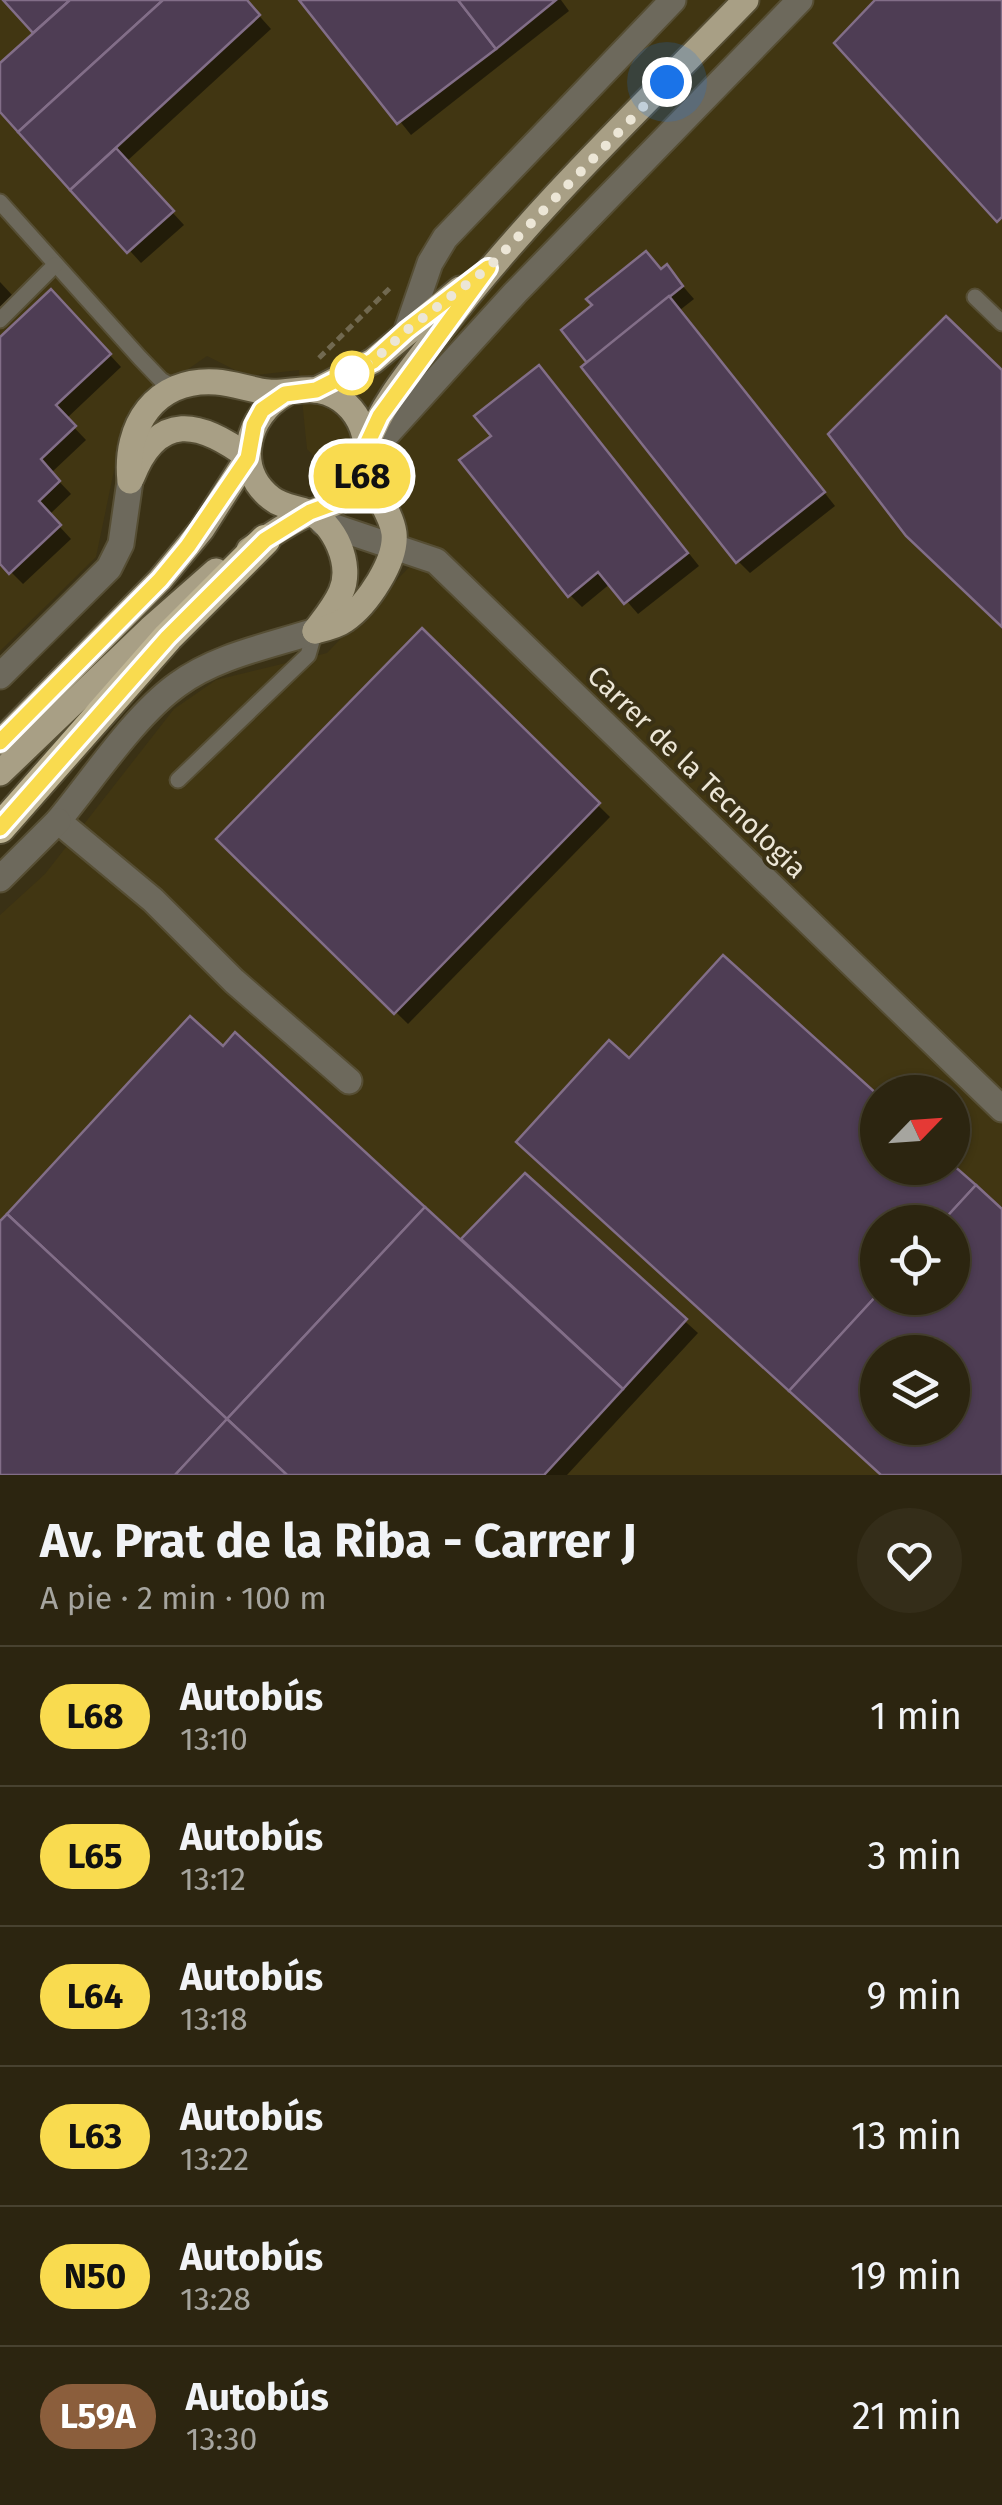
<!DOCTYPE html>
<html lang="es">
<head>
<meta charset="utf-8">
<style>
	:root { --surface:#2c2510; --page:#342d19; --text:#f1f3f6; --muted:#a6a59f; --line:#484230 }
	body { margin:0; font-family:"Fira Sans",sans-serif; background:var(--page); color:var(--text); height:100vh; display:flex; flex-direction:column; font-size:38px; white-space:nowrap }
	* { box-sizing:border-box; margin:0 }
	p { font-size:32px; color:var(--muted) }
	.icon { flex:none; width:55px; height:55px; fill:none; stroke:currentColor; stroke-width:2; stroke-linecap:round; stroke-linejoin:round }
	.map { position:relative; height:1475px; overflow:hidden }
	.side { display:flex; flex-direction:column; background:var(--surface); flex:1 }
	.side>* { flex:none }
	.badge { padding:0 20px; border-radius:32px; font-size:35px; line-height:65px }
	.needle { width:65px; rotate:65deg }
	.controls { position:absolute; left:860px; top:1075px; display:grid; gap:20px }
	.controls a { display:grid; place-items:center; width:110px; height:110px; border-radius:50%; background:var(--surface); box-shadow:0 2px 8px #0004,0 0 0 2px var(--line); font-size:50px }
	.you { position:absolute; width:50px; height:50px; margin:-25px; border:8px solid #fff; border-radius:50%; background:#1a73e8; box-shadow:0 0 0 15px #1a73e833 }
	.map>.badge { position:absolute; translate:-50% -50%; box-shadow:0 0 0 5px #fff }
	.round { display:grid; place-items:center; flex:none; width:105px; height:105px; border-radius:52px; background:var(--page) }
	.summary { display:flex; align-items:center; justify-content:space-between; height:170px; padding:0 40px }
	h1 { font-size:48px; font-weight:700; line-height:75px }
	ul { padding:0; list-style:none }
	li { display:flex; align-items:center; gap:30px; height:140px; padding:0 40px; border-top:2px solid var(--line) }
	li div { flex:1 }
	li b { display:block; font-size:38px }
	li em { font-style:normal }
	li .badge { min-width:110px; font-weight:700; text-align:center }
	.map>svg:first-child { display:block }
	.built { fill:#413612; fill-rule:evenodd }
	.shadow { fill:#0007; fill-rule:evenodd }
	.building { fill:#4e3d54; stroke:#826e88; stroke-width:2.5; fill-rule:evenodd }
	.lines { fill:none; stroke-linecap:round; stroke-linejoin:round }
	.lane-casing { stroke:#564e34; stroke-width:19 }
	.street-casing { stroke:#564e34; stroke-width:29 }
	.primary-casing { stroke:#564e34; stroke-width:29 }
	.highway-casing { stroke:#564e34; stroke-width:34 }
	.path { stroke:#716950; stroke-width:5; stroke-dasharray:8 5; stroke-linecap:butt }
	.lane { stroke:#6d695c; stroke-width:15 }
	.street { stroke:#6d695c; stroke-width:25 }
	.primary { stroke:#a89f85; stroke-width:25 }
	.highway { stroke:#bfb595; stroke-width:30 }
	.line-casing { stroke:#fff; stroke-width:22 }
	.line { stroke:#f9db4f; stroke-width:15 }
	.walk { stroke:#ece6d6; stroke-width:10; stroke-dasharray:0 18 }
	.stop-dot { fill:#fff; stroke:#f9db4f; stroke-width:5 }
	.labels { text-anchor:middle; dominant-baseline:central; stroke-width:8; stroke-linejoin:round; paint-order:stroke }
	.street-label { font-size:28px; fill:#ece6d6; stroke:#3a3115 }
</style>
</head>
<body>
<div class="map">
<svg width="1002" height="1475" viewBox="0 0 1002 1475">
	<rect width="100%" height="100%" fill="#3a3115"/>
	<path class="built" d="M0 0H1002V1475H0V915L45 874 174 709 216 680 327 653 415 561 307 449 299 370 247 376 207 356 148 397 122 432 96 557 0 651ZM878 1092H952V1168H878ZM878 1222H952V1298H878ZM878 1352H952V1428H878Z"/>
	<g class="shadow">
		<polygon points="7,0 245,0 271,29 126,162 184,225 141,263 0,108 0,66 37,33"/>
		<polygon points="302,0 561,0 569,11 411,135"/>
		<polygon points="667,268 694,299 680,310 835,506 750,573 738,561 662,272"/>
		<polygon points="0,282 13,296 0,307"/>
		<polygon points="63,304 121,367 66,419 86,440 51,473 71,494 49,515 71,539 23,584 2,563 0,565 0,340"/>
		<polygon points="551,380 699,566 638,614 611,583 582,607 570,595 494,437"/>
		<polygon points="422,632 610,817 408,1024 219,839"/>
		<path d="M630 1062 878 1168H952L1002 1213V1475H883ZM878 1222H952V1298H878ZM878 1352H952V1428H878Z"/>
		<polygon points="525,1177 698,1333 567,1475 0,1475 0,1225 461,1243"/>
	</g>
	<g class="building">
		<polygon points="3,0 70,0 33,33"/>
		<polygon points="70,0 163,0 18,132 0,112 0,63"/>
		<polygon points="163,0 247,0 260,15 70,190 18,132"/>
		<polygon points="299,0 458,0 496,49 397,124"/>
		<polygon points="458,0 556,0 496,49"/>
		<polygon points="875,0 1002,0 1002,217 997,222 834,43"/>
		<polygon points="116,148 174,211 127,253 70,190"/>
		<polygon points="646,251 661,269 667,264 683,286 587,363 561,330 592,305 586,299"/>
		<polygon points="51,289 111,354 56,405 76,426 41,459 60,481 39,501 61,525 9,574 0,564 0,337"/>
		<polygon points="669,296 825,492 736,563 581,367"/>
		<polygon points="946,316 1002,370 1002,627 906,536 828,434"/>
		<polygon points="539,365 688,553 624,604 598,572 568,597 459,460 491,436 474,416"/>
		<polygon points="422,628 600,803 394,1014 216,839"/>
		<polygon points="723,955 878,1095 878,1168 952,1168 952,1164 976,1185 942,1222 878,1222 878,1294 789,1391 516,1142 609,1040 629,1058"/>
		<polygon points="190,1016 223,1046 235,1032 425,1207 227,1419 7,1214"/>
		<polygon points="525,1173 687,1319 623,1389 461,1239"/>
		<path d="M976 1185 1002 1209V1475H881L789 1391 878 1294V1298H952V1222H942ZM878 1352H952V1428H878Z"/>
		<polygon points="425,1207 623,1389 544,1475 287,1475 227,1419"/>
		<polygon points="7,1214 227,1419 175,1475 0,1475 0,1221"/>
		<polygon points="227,1419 287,1475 175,1475"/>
	</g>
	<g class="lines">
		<g class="lane-casing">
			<g id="lane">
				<polyline points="0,202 140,358 161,380 177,389"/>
				<polyline points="975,297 1002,323"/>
				<polyline points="0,320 55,265"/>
				<polyline points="178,780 308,655 315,631"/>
			</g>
		</g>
		<g class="street-casing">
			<g id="street">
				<polyline points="407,330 430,263 445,238 673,0"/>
				<polyline points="367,456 515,293 800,0"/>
				<polyline points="323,523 436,561 1002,1109"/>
				<path d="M315 631C269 646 216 656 177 685 134 716 93 779 58 821L153 900 234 981 349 1081"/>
				<polyline points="0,676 109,568 121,544 130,481"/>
				<polyline points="0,879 58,821"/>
			</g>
		</g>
		<g class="primary-casing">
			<g id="primary">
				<polyline points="316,390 373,361 460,289"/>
				<path d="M285 394C247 415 233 468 271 498 282 507 295 507 308 512 335 523 353 565 341 592 335 606 324 619 315 631"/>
				<path d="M367 445C382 402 414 366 441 330 532 211 642 107 746 0"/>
				<path d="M132 477C158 411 200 421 248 457"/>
				<path d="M130 481C124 426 155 378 216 382 233 383 251 390 268 392 288 394 309 385 328 393 366 407 378 458 354 489 342 504 324 506 308 514 287 523 268 537 249 550"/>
				<path d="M315 631C324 629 337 626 345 620 367 605 397 561 394 533 391 511 372 490 365 468"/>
				<polyline points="0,742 160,580 202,529 248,457"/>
				<polyline points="0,773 150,629 216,571"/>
			</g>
		</g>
		<g class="highway-casing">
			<polyline id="highway" points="0,828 168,637 265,540"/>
		</g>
		<polyline class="path" points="319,358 393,285"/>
		<use href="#lane" class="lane"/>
		<use href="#street" class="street"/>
		<use href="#primary" class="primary"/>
		<use href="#highway" class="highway"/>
	</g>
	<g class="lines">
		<g class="line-casing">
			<polyline id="line" points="0,742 160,580 188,546 248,458 254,425 262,410 285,394 316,390 373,361 407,330 488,268 380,416 367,444 362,476 352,491 340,501 310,512 265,540 168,637 0,828"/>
		</g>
		<use href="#line" class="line"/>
		<polyline class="walk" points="352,373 373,361 407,330 488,268 667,82"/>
	</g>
	<circle class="stop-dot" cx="352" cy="373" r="20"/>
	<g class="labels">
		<g class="street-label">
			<text transform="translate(697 772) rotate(44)">Carrer de la Tecnologia</text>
		</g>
	</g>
</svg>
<div class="controls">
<a><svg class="needle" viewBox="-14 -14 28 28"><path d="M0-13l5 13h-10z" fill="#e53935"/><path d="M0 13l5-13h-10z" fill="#a6a59f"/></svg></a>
<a><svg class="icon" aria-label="locate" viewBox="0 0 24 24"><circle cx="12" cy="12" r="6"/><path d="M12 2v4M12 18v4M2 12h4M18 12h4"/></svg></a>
<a><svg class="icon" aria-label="layers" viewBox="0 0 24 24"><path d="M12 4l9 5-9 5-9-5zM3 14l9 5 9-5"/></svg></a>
</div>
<div class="you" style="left:667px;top:82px"></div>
<b class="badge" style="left:362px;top:476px;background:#f9db4f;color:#111">L68</b>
</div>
<section class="side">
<div class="summary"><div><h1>Av. Prat de la Riba - Carrer J</h1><p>A pie · 2 min · 100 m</p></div><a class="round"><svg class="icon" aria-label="heart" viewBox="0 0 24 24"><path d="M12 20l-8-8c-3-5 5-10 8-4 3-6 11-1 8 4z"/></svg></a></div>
<ul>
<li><span class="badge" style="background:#f9db4f;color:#111">L68</span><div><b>Autobús</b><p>13:10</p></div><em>1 min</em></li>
<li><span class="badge" style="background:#f9db4f;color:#111">L65</span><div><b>Autobús</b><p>13:12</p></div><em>3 min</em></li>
<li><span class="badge" style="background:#f9db4f;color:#111">L64</span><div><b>Autobús</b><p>13:18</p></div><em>9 min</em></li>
<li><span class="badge" style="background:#f9db4f;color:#111">L63</span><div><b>Autobús</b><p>13:22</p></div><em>13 min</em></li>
<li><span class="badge" style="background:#f9db4f;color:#111">N50</span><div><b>Autobús</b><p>13:28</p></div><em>19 min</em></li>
<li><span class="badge" style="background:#8b5e3c;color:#fff">L59A</span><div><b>Autobús</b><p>13:30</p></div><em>21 min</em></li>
</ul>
</section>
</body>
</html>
